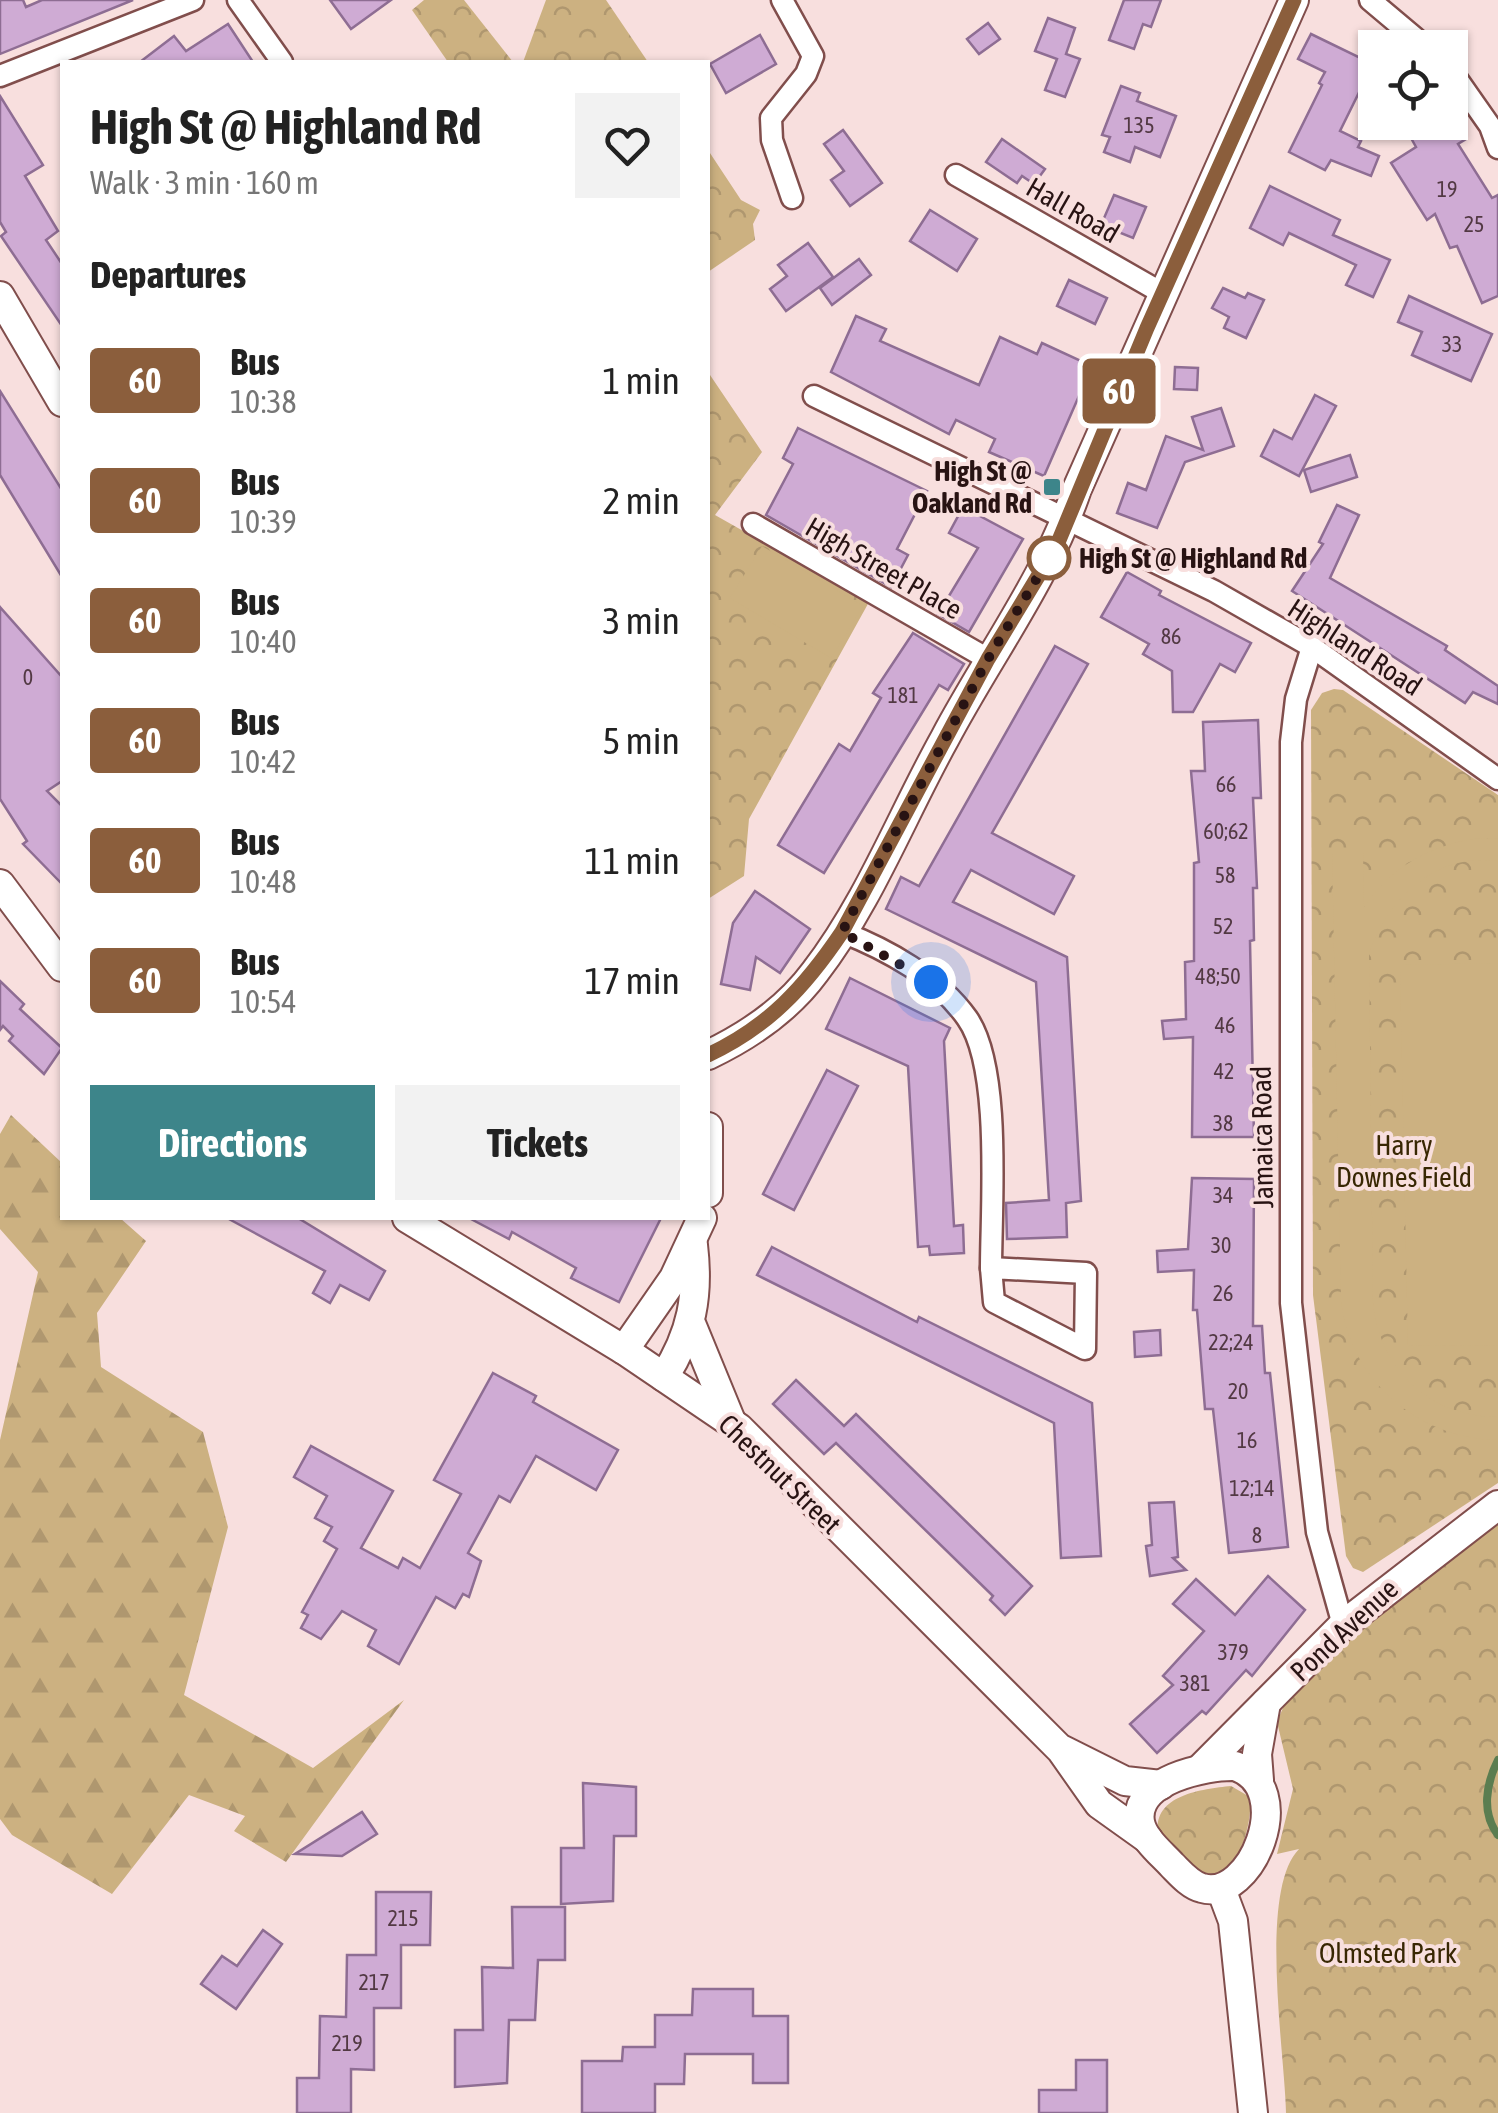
<!DOCTYPE html>
<html lang="en">
<head>
<meta charset="utf-8">
<style>
	:root { --surface:#fff; --page:#f2f2f2; --text:#222; --muted:#767676; --accent:#3d858a }
	body { margin:0; font-family:"Asap Condensed",sans-serif; background:var(--page); color:var(--text); height:100vh; display:flex; flex-direction:column; font-size:38px; white-space:nowrap }
	* { box-sizing:border-box; margin:0 }
	p { font-size:32px; color:var(--muted) }
	.icon { flex:none; width:55px; height:55px; fill:none; stroke:currentColor; stroke-width:2; stroke-linecap:round; stroke-linejoin:round }
	.map { position:relative; flex:1; overflow:hidden }
	.details { position:absolute; left:60px; top:60px; width:650px; height:1160px; display:flex; flex-direction:column; background:var(--surface); border-radius:0px; box-shadow:0 2px 8px #0004 }
	.details>* { flex:none }
	.badge { padding:0 20px; border-radius:8px; font-size:35px; line-height:65px }
	.buttons { position:absolute; left:1358px; top:30px; display:grid; gap:20px }
	.buttons a { display:grid; place-items:center; width:110px; height:110px; border-radius:0px; background:var(--surface); box-shadow:0 2px 8px #0004; font-size:50px }
	.you { position:absolute; width:50px; height:50px; margin:-25px; border:8px solid #fff; border-radius:50%; background:#1a73e8; box-shadow:0 0 0 15px #1a73e833 }
	.map>.badge { position:absolute; translate:-50% -50%; box-shadow:0 0 0 5px #fff }
	h2 { padding:0 30px; font-size:38px; line-height:90px }
	.round { display:grid; place-items:center; flex:none; width:105px; height:105px; border-radius:0px; background:var(--page) }
	.overview { display:flex; align-items:center; justify-content:space-between; height:170px; padding:0 30px }
	h1 { font-size:48px; font-weight:700; line-height:75px }
	.button { display:flex; gap:20px; margin-top:auto; padding:20px 30px }
	.button a { flex:1; height:115px; border-radius:0px; background:var(--accent); color:#fff; font-size:40px; font-weight:700; line-height:115px; text-align:center }
	.button a+a { background:var(--page); color:var(--text) }
	ul { padding:0; list-style:none }
	li { display:flex; align-items:center; gap:30px; height:120px; padding:0 30px }
	li div { flex:1 }
	li b { display:block; font-size:38px }
	li em { font-style:normal }
	li .badge { min-width:110px; font-weight:700; text-align:center }
	.map>svg:first-child { display:block }
	.forest { fill:url(#forest-firs) }
	.park { fill:url(#park-crowns) }
	.garden { fill:#ccb181 }
	.lines { fill:none; stroke-linecap:round; stroke-linejoin:round }
	.stream { stroke:#5b7d50; stroke-width:8 }
	.building { fill:#cfabd4; stroke:#8e6d93; stroke-width:2.5 }
	.street-casing { stroke:#814e4c; stroke-width:25 }
	.secondary-casing { stroke:#814e4c; stroke-width:32 }
	.street { stroke:#fff; stroke-width:20 }
	.secondary { stroke:#fff; stroke-width:28 }
	.line-casing { stroke:#fff; stroke-width:22 }
	.line { stroke:#8b5e3c; stroke-width:15 }
	.walk { stroke:#281313; stroke-width:10; stroke-dasharray:0 18 }
	.poi-dot { fill:#3d858a; stroke:#f8dfde; stroke-width:4 }
	.stop-dot { fill:#fff; stroke:#8b5e3c; stroke-width:5 }
	.labels { text-anchor:middle; dominant-baseline:central; stroke-width:8; stroke-linejoin:round; paint-order:stroke }
	.number-label { font-size:22px; fill:#523943 }
	.street-label { font-size:28px; fill:#281313; stroke:#f8dfde }
	.poi-label { font-size:28px; font-weight:bold; fill:#281313; stroke:#f8dfde; text-anchor:end }
	.stop-label { font-size:28px; font-weight:bold; fill:#281313; stroke:#f8dfde; text-anchor:start }
	.park-label { font-size:28px; fill:#382703; stroke:#f8dfde }
</style>
</head>
<body>
<div class="map">
<svg width="1498" height="2113" viewBox="0 0 1498 2113">
	<defs>
		<pattern id="forest-firs" width="22" height="20" patternUnits="userSpaceOnUse" patternTransform="scale(2.5)"><rect width="22" height="20" fill="#ccb181"/><path d="M5 1l3.5 6h-7zM16 11l3.5 6h-7z" fill="#af976f"/></pattern>
		<pattern id="park-crowns" width="20" height="18" patternUnits="userSpaceOnUse" patternTransform="scale(2.5)"><rect width="20" height="18" fill="#ccb181"/><path d="M2 6a3 3 0 1 1 6 0M12 15a3 3 0 1 1 6 0" fill="none" stroke="#af976f"/></pattern>
	</defs>
	<rect width="100%" height="100%" fill="#f8dfde"/>
	<polygon class="forest" points="11,1115 62,1163 62,1218 120,1218 146,1241 97,1313 101,1367 203,1432 228,1527 184,1695 313,1768 404,1700 286,1862 234,1831 245,1816 189,1795 112,1894 12,1835 0,1819 0,1440 38,1272 0,1229 0,1134"/>
	<g class="park">
		<polygon points="424,0 464,0 513,62 448,62 412,10"/>
		<polygon points="546,0 606,0 648,62 523,62"/>
		<polygon points="708,150 741,200 760,210 753,224 755,240 708,272"/>
		<polygon points="708,372 762,452 715,515 869,602 749,819 744,876 708,899"/>
		<polygon points="1334,689 1343,690 1498,795 1498,1483 1363,1572 1353,1568 1346,1556 1313,1295 1311,710 1322,693"/>
		<path d="M1498 1515V2113H1286C1285 2054 1258 1891 1299 1849L1277 1854 1293 1789 1277 1722 1288 1696 1399 1595Z"/>
		<path d="M1231 1786 1250 1797C1253 1822 1238 1887 1200 1872 1183 1865 1170 1845 1158 1833 1153 1795 1202 1789 1231 1786Z"/>
	</g>
	<g class="garden">
		<polygon points="762,546 863,606 831,658 730,598"/>
		<path d="M1478 838 1498 839V861C1436 852 1387 899 1369 954L1373 1303C1380 1370 1430 1417 1498 1417V1440C1419 1439 1349 1380 1341 1300L1332 852H1363L1364 907C1392 866 1429 846 1478 838Z"/>
		<polygon points="1498,963 1498,1345 1408,1346 1400,965"/>
	</g>
	<g class="lines">
		<path class="stream" d="M1498 1760C1486 1784 1481 1813 1498 1835"/>
	</g>
	<g class="building">
		<polygon points="0,0 23,0 26,7 42,0 133,0 0,54"/>
		<polygon points="330,0 391,0 351,29"/>
		<polygon points="1124,0 1161,0 1151,27 1143,24 1134,49 1109,40"/>
		<polygon points="1048,18 1075,28 1066,54 1080,59 1065,97 1045,90 1057,59 1035,51"/>
		<polygon points="988,23 1000,39 979,54 967,39"/>
		<polygon points="228,24 253,62 140,62 174,36 186,51"/>
		<polygon points="1311,34 1373,64 1340,131 1361,141 1358,147 1379,156 1371,176 1331,160 1325,170 1289,152 1322,85 1319,83 1325,72 1298,59"/>
		<polygon points="760,35 776,64 726,93 710,64"/>
		<polygon points="1121,86 1140,93 1137,101 1176,116 1160,157 1135,147 1130,162 1104,152 1110,137 1102,135"/>
		<polygon points="0,96 43,165 25,176 58,231 46,240 62,264 62,326 1,236 6,232 0,222"/>
		<polygon points="1436,122 1456,122 1466,139 1458,144 1492,198 1498,195 1498,296 1482,303 1457,246 1450,248 1435,214 1427,220 1391,163 1416,147 1411,138"/>
		<polygon points="843,130 882,183 850,206 831,180 844,171 824,144"/>
		<polygon points="1002,139 1045,169 1034,184 1022,176 1017,183 986,162"/>
		<polygon points="1270,186 1340,220 1333,235 1390,260 1373,297 1346,285 1356,265 1289,233 1283,245 1250,228"/>
		<polygon points="1114,195 1146,207 1133,238 1101,225"/>
		<polygon points="930,210 977,239 957,271 910,241"/>
		<polygon points="808,243 833,277 786,311 770,289 787,276 778,265"/>
		<polygon points="859,259 871,275 832,305 820,288"/>
		<polygon points="1069,280 1107,298 1095,324 1057,306"/>
		<polygon points="1223,288 1245,298 1248,293 1264,300 1246,338 1224,328 1229,317 1212,308"/>
		<polygon points="1409,296 1492,334 1471,381 1412,355 1422,332 1398,322"/>
		<polygon points="856,316 886,329 880,341 979,385 1000,337 1037,354 1042,343 1092,366 1044,476 989,452 995,439 956,420 949,434 831,372"/>
		<polygon points="1175,367 1198,368 1197,390 1174,389"/>
		<polygon points="0,391 62,490 62,577 0,475"/>
		<polygon points="1315,395 1336,406 1299,476 1261,456 1274,430 1292,439"/>
		<polygon points="1221,408 1234,446 1185,462 1157,528 1117,513 1128,483 1146,490 1166,436 1203,450 1192,417"/>
		<polygon points="798,428 927,491 897,549 908,555 891,587 766,515 793,464 783,458"/>
		<polygon points="1350,455 1357,477 1311,492 1304,470"/>
		<polygon points="1337,505 1359,515 1330,578 1447,646 1445,650 1498,686 1498,704 1473,692 1465,703 1292,591 1323,544 1319,542"/>
		<polygon points="963,507 1023,539 969,632 938,614 978,548 949,533"/>
		<polygon points="1127,572 1161,591 1159,595 1251,643 1235,672 1220,664 1193,712 1173,712 1172,671 1143,654 1149,644 1101,617"/>
		<polygon points="0,607 62,677 62,781 47,791 62,806 62,884 23,844 27,841 0,799"/>
		<polygon points="913,633 964,664 948,690 939,685 824,873 778,845 839,744 850,751 881,698 873,693"/>
		<polygon points="1055,646 1088,664 992,833 1074,876 1054,914 971,870 953,902 1067,957 1081,1201 1066,1203 1067,1237 1007,1239 1006,1203 1049,1200 1036,982 886,909 901,877 919,886"/>
		<polygon points="1258,720 1261,798 1253,798 1257,888 1253,888 1254,940 1250,941 1254,1137 1192,1137 1193,1037 1164,1039 1162,1021 1186,1019 1185,962 1194,961 1194,863 1199,862 1191,771 1205,771 1203,722"/>
		<polygon points="755,891 810,929 780,973 756,957 750,990 721,984 733,923"/>
		<polygon points="850,978 950,1028 944,1041 954,1226 963,1225 964,1253 930,1255 929,1246 918,1247 908,1066 826,1029"/>
		<polygon points="0,981 24,1004 20,1009 62,1048 44,1074 9,1041 13,1036 3,1026 0,1030"/>
		<polygon points="827,1070 858,1086 794,1210 763,1194"/>
		<polygon points="1192,1178 1254,1179 1253,1326 1262,1326 1265,1373 1270,1373 1288,1547 1229,1553 1213,1409 1205,1409 1197,1310 1193,1310 1194,1270 1158,1272 1157,1251 1188,1249"/>
		<polygon points="227,1218 298,1218 385,1271 369,1300 340,1285 330,1303 313,1293 325,1271"/>
		<polygon points="469,1218 661,1218 619,1302 571,1278 576,1268 512,1232 509,1239"/>
		<polygon points="772,1247 917,1322 919,1317 1092,1403 1101,1556 1061,1558 1054,1423 757,1275"/>
		<polygon points="1160,1330 1161,1355 1135,1357 1134,1332"/>
		<polygon points="493,1373 536,1396 533,1402 618,1450 596,1490 536,1456 510,1502 499,1496 468,1553 481,1561 469,1597 463,1594 455,1608 436,1597 399,1664 368,1646 376,1630 342,1611 321,1639 301,1628 308,1615 302,1612 337,1549 324,1541 332,1527 315,1518 327,1496 294,1477 311,1446 393,1491 361,1548 398,1568 403,1558 420,1568 461,1494 434,1480"/>
		<polygon points="796,1380 844,1426 856,1414 1032,1586 1005,1615 990,1600 993,1596 836,1443 824,1454 773,1404"/>
		<polygon points="1174,1502 1178,1557 1173,1558 1186,1570 1150,1576 1146,1546 1152,1545 1149,1503"/>
		<polygon points="1268,1576 1305,1610 1252,1676 1246,1670 1206,1714 1202,1711 1157,1753 1130,1724 1173,1685 1163,1676 1204,1631 1173,1604 1196,1579 1235,1615"/>
		<polygon points="583,1783 636,1787 636,1836 614,1836 613,1901 561,1904 561,1848 584,1848"/>
		<polygon points="362,1812 377,1834 342,1856 295,1854"/>
		<polygon points="376,1892 431,1892 430,1945 401,1945 401,2008 374,2008 374,2070 351,2069 351,2113 297,2113 297,2078 319,2078 320,2016 346,2017 347,1955 376,1955"/>
		<polygon points="512,1907 565,1907 565,1960 538,1960 535,2020 509,2020 507,2083 455,2087 455,2030 483,2030 482,1967 513,1968"/>
		<polygon points="263,1930 282,1944 236,2009 201,1984 222,1956 237,1966"/>
		<polygon points="693,1989 753,1989 753,2016 788,2016 788,2083 753,2083 753,2054 685,2054 684,2084 655,2084 655,2113 582,2113 582,2061 622,2061 623,2047 655,2047 655,2015 692,2015"/>
		<polygon points="1076,2060 1107,2060 1107,2113 1039,2113 1039,2090 1076,2090"/>
	</g>
	<g class="lines">
		<g class="street-casing">
			<g id="street">
				<polyline points="238,0 282,62"/>
				<polyline points="782,0 813,56 806,74 771,118 772,140 792,198"/>
				<polyline points="1370,0 1427,48"/>
				<polyline points="1450,69 1490,126 1498,148"/>
				<polyline points="0,76 193,0"/>
				<polyline points="956,175 1162,293"/>
				<polyline points="814,396 1214,591 1312,647 1498,779"/>
				<polyline points="753,524 988,659"/>
				<polyline points="1312,647 1296,699 1291,742 1291,1303 1317,1532 1343,1625"/>
				<path d="M842 932C886 949 939 978 967 1018 1002 1067 991 1207 991 1268"/>
				<polygon points="991,1268 1086,1273 1085,1349 994,1302"/>
			</g>
		</g>
		<g class="secondary-casing">
			<g id="secondary">
				<polyline points="0,296 62,402"/>
				<polyline points="0,884 62,967"/>
				<path d="M708 1055C750 1035 787 1010 815 972 869 902 902 815 945 738 989 655 1047 578 1077 489L1294 0"/>
				<polyline points="708,1127 708,1193"/>
				<polyline points="407,1218 624,1350 739,1428 1061,1750 1099,1804 1148,1839"/>
				<polyline points="692,1326 731,1421"/>
				<polyline points="624,1350 674,1278 702,1218"/>
				<path d="M664 1377C692 1333 699 1296 693 1245"/>
				<polyline points="1063,1750 1125,1781 1161,1785"/>
				<path d="M1235 1766C1299 1787 1251 1903 1202 1888 1190 1885 1180 1873 1172 1865 1161 1853 1143 1839 1140 1822 1133 1780 1206 1765 1235 1766Z"/>
				<polyline points="1200,1769 1343,1625 1498,1505"/>
				<polyline points="1259,1780 1257,1754 1266,1703"/>
				<polyline points="1221,1889 1233,1921 1253,2113"/>
			</g>
		</g>
		<use href="#street" class="street"/>
		<use href="#secondary" class="secondary"/>
	</g>
	<g class="lines">
		<g class="line-casing">
			<path id="line" d="M708 1055C768 1027 805 987 842 932L988 659 1057 545 1147 328 1294 0"/>
		</g>
		<use href="#line" class="line"/>
		<polyline class="walk" points="931,982 842,932 988,659 1057,545 1049,558"/>
	</g>
	<rect class="poi-dot" x="1042" y="477" width="20" height="20" rx="5"/>
	<circle class="stop-dot" cx="1049" cy="558" r="20"/>
	<g class="labels">
		<g class="number-label">
			<text x="1139" y="125">135</text>
			<text x="1447" y="189">19</text>
			<text x="1474" y="224">25</text>
			<text x="1452" y="344">33</text>
			<text x="1171" y="636">86</text>
			<text x="28" y="677">0</text>
			<text x="903" y="695">181</text>
			<text x="1226" y="784">66</text>
			<text x="1226" y="831">60;62</text>
			<text x="1225" y="875">58</text>
			<text x="1223" y="926">52</text>
			<text x="1218" y="976">48;50</text>
			<text x="1225" y="1025">46</text>
			<text x="1224" y="1071">42</text>
			<text x="1223" y="1123">38</text>
			<text x="1223" y="1195">34</text>
			<text x="1221" y="1245">30</text>
			<text x="1223" y="1293">26</text>
			<text x="1231" y="1342">22;24</text>
			<text x="1238" y="1391">20</text>
			<text x="1247" y="1440">16</text>
			<text x="1252" y="1488">12;14</text>
			<text x="1257" y="1535">8</text>
			<text x="1233" y="1652">379</text>
			<text x="1195" y="1683">381</text>
			<text x="403" y="1918">215</text>
			<text x="374" y="1982">217</text>
			<text x="347" y="2043">219</text>
		</g>
		<g class="street-label">
			<text transform="translate(1073 210) rotate(30)">Hall Road</text>
			<text transform="translate(884 568) rotate(30)">High Street Place</text>
			<text transform="translate(1355 647) rotate(33)">Highland Road</text>
			<text transform="translate(1262 1137) rotate(-91)">Jamaica Road</text>
			<text transform="translate(780 1474) rotate(44)">Chestnut Street</text>
			<text transform="translate(1344 1630) rotate(-43)">Pond Avenue</text>
		</g>
		<g class="poi-label">
			<text x="1032" y="471">High St @<tspan x="1032" dy="32">Oakland Rd</tspan></text>
		</g>
		<g class="stop-label">
			<text x="1079" y="558">High St @ Highland Rd</text>
		</g>
		<g class="park-label">
			<text x="1404" y="1145">Harry<tspan x="1404" dy="32">Downes Field</tspan></text>
			<text x="1388" y="1953">Olmsted Park</text>
		</g>
	</g>
</svg>
<div class="buttons">
<a><svg class="icon" aria-label="locate" viewBox="0 0 24 24"><circle cx="12" cy="12" r="6"/><path d="M12 2v4M12 18v4M2 12h4M18 12h4"/></svg></a>
</div>
<div class="you" style="left:931px;top:982px"></div>
<b class="badge" style="left:1119px;top:391px;background:#8b5e3c;color:#fff">60</b>
<section class="details">
<div class="overview"><div><h1>High St @ Highland Rd</h1><p>Walk · 3 min · 160 m</p></div><a class="round"><svg class="icon" aria-label="heart" viewBox="0 0 24 24"><path d="M12 20l-8-8c-3-5 5-10 8-4 3-6 11-1 8 4z"/></svg></a></div>
<h2>Departures</h2>
<ul>
<li><span class="badge" style="background:#8b5e3c;color:#fff">60</span><div><b>Bus</b><p>10:38</p></div><em>1 min</em></li>
<li><span class="badge" style="background:#8b5e3c;color:#fff">60</span><div><b>Bus</b><p>10:39</p></div><em>2 min</em></li>
<li><span class="badge" style="background:#8b5e3c;color:#fff">60</span><div><b>Bus</b><p>10:40</p></div><em>3 min</em></li>
<li><span class="badge" style="background:#8b5e3c;color:#fff">60</span><div><b>Bus</b><p>10:42</p></div><em>5 min</em></li>
<li><span class="badge" style="background:#8b5e3c;color:#fff">60</span><div><b>Bus</b><p>10:48</p></div><em>11 min</em></li>
<li><span class="badge" style="background:#8b5e3c;color:#fff">60</span><div><b>Bus</b><p>10:54</p></div><em>17 min</em></li>
</ul>
<div class="button"><a>Directions</a><a>Tickets</a></div>
</section>
</div>
</body>
</html>
